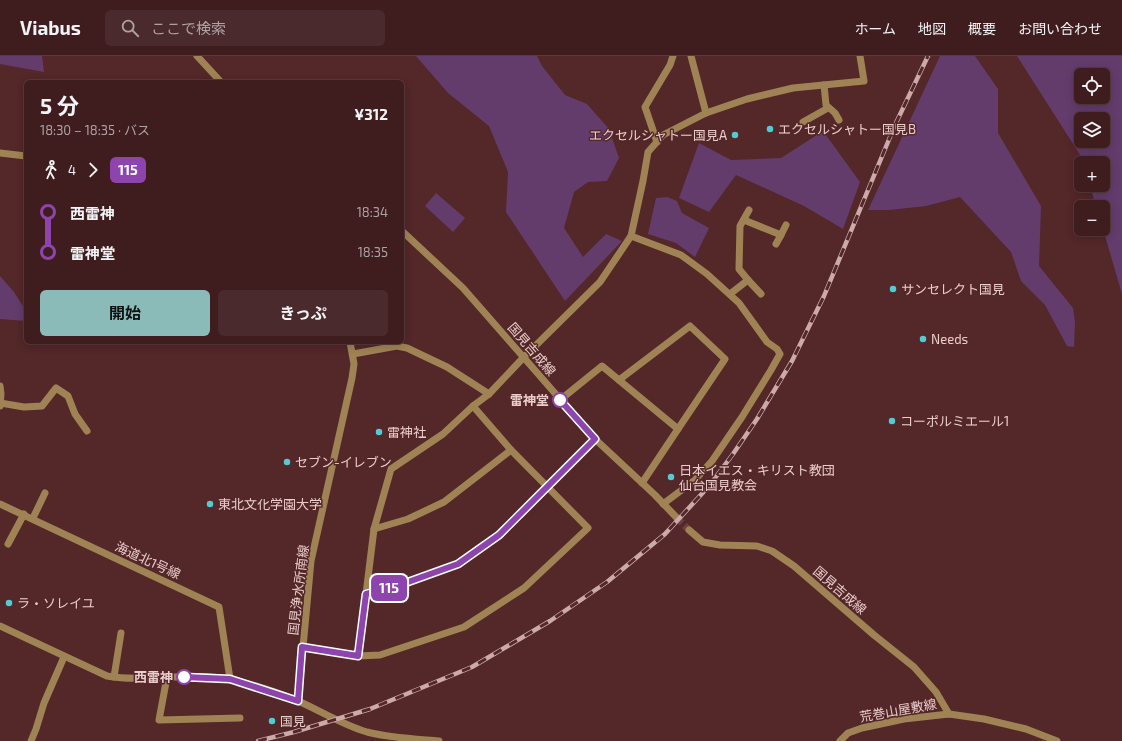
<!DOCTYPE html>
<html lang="ja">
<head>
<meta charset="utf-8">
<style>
	:root { --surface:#3f1d1f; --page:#4a2a2c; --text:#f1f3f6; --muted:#ada2a4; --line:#583b3d; --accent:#8bbbb9 }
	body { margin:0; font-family:"Exo 2","Noto Sans JP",sans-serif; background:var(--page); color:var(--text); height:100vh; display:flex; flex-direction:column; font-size:15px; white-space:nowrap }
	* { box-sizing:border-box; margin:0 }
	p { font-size:13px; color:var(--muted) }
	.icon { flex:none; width:22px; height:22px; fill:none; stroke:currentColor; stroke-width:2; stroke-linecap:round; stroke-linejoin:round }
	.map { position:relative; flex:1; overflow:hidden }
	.sheet { position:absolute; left:24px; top:24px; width:380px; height:264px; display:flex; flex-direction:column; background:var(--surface); border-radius:6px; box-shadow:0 2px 10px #0003,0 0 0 1px var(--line) }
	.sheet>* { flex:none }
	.badge { padding:0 8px; border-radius:6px; font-size:14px; line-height:26px }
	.fabs { position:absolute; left:1074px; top:12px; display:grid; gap:8px }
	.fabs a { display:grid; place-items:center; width:36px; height:36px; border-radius:6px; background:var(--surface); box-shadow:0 2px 10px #0003,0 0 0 1px var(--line); font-size:20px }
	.map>.badge { position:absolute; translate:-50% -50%; box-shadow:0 0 0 2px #fff }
	.legs { display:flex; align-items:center; gap:6px; height:44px; padding:0 16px; font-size:13px }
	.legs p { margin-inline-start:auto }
	.overview { display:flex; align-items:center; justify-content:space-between; height:68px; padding:0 16px }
	h1 { font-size:22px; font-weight:700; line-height:30px }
	.button { display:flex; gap:8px; margin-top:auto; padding:8px 16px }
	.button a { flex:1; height:46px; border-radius:6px; background:var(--accent); color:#111; font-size:16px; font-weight:700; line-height:46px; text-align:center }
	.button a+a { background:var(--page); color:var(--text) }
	ul { padding:0 16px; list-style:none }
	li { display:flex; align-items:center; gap:14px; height:40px; font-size:15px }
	li i { display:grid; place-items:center; width:6px; height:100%; margin:0 5px; background:currentColor }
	li i::after { content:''; width:10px; height:10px; margin:-5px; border:3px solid; border-radius:50%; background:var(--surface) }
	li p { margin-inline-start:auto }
	li:first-child i { background:linear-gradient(#0000 50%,currentColor 0) }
	li:last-child i { background:linear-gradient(currentColor 50%,#0000 0) }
	header { display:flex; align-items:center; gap:24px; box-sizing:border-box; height:56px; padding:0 20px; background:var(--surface); border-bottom:1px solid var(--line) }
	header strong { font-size:19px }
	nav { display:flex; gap:22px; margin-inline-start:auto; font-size:14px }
	.search { width:280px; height:36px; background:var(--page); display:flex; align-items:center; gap:10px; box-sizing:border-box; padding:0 14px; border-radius:6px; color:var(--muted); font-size:15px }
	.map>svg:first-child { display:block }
	.green { fill:#633c6c; fill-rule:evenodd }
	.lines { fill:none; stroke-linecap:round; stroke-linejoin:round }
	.minor-tunnel { stroke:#6b4041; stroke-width:7; stroke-dasharray:7 3.5; stroke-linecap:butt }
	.minor { stroke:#9f8354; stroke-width:7 }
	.rail-casing { stroke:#caa; stroke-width:4.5 }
	.rail { stroke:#542729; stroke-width:3; stroke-dasharray:9; stroke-linecap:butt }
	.line-1-casing { stroke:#fff; stroke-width:9 }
	.line-1 { stroke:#8e44ad; stroke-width:6 }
	.poi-dot { fill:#51ccd2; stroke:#542729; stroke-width:1.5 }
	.stop-1-dot { fill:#fff; stroke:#8e44ad; stroke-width:2 }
	.labels { text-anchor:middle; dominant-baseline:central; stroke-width:3; stroke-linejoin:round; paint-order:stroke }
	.poi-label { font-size:13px; fill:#ebcdcc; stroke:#542729; text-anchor:start }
	.street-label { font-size:13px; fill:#ebcdcc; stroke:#542729 }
	.stop-label { font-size:13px; font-weight:bold; fill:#ebcdcc; stroke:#542729; text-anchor:end }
</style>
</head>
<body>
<header>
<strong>Viabus</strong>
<div class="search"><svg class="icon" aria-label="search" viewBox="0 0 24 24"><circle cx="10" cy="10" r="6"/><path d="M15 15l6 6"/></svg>ここで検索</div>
<nav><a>ホーム</a><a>地図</a><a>概要</a><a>お問い合わせ</a></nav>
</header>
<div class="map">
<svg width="1122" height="685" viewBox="0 0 1122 685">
	<rect width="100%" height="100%" fill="#542729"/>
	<g class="green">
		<polygon points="0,0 42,0 44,16 0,8"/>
		<polygon points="416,0 537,0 542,10 565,39 587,48 609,73 619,102 607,125 588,126 574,136 564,172 583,201 606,178 622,185 565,245 506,156 508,116 489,70 448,37"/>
		<polygon points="940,0 975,0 998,33 998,77 1041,150 1039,210 1073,252 1075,266 1074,291 1067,290 1045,249 1021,225 1011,196 960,141 926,150 889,154 868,154"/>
		<path d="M1017 0H1122V238L1103 173V151H1096L1090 129H1103V107H1083L1082 102ZM1081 19H1103V41H1081ZM1081 63H1103V85H1081Z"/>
		<polygon points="823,75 860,126 843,173 804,150 736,119 709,156 679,142 699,87 731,104 781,102"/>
		<polygon points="436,137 465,162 453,176 425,150"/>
		<polygon points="667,141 677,145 682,157 709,172 695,201 676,187 648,178 656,142"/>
		<polygon points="0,220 14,236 26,255 26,265 0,263"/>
	</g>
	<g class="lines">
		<polyline class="minor-tunnel" points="677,462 689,474"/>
		<g class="minor">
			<polyline points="197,0 221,26"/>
			<polyline points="691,0 706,57"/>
			<polyline points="824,29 826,49 835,57 839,64"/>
			<polyline points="803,66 828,52"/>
			<polyline points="657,86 645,51 670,9 673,0"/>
			<polyline points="0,97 26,100"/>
			<polyline points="744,164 781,179 776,188"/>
			<polyline points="402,175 463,232 595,383 655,439 677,462"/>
			<polyline points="781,179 786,169"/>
			<polyline points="631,180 681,199 707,218 739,247 767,286 777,293 780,298 771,314 742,361 712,405 695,424 663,448"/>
			<polyline points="748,224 761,238"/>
			<polyline points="730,238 748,224 739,213 740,170 749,154"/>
			<polyline points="353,298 397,290 407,292 447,311 489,338"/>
			<polyline points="619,324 690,270 725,303 678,373"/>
			<polyline points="0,330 1,338 0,350"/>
			<polyline points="560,344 602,310 678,373 642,427"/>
			<polyline points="0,347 24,351 42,350 56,332 68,340 75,358 87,375"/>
			<polyline points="0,448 219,551 230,623"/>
			<polyline points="33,462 45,437"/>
			<polyline points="374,473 408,463 444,446 511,394"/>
			<polyline points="689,474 703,486 720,489 757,490 772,495 794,510 874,579 914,611 936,636 949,658"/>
			<polyline points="8,488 24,458"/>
			<polyline points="366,538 397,530 458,508 499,479 595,383"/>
			<path d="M0 570 107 620C147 627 190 615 231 624 253 628 277 636 298 645 321 655 343 669 367 676 390 682 415 683 439 685"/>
			<polyline points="303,591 358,600 380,599 464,571 524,532 588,472 511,394 473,350"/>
			<polyline points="358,600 366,538 374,473 391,413 443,378 473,350 489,338 523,302 600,226 631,180 643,125 648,96 663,79 706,57 747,43 793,32 864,25 860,0"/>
			<polyline points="114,621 121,577"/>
			<polyline points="167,621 159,664 240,662"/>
			<polyline points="298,645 311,505 352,322 354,308 350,286"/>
			<polyline points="31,685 36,673 44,647 64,601"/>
			<polyline points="840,685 848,677 862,672 904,663 949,658 984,663 1026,673 1057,685"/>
		</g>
		<g class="rail-casing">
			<polyline id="rail" points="258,685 294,676 370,653 472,611 550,565 607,526 665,478 709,430 733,398 757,363 792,305 824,240 895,69 928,0"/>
		</g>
		<use href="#rail" class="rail"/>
	</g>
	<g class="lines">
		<g class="line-1-casing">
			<polyline id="line-1" points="184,621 230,623 298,645 302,591 358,600 366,538 397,530 458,508 499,479 595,383 560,344"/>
		</g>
		<use href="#line-1" class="line-1"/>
	</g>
	<g class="poi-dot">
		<circle cx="770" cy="73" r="4"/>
		<circle cx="735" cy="79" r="4"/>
		<circle cx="893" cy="233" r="4"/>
		<circle cx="923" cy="283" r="4"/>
		<circle cx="892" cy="365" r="4"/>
		<circle cx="379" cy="376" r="4"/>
		<circle cx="287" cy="406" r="4"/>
		<circle cx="671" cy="421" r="4"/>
		<circle cx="210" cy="448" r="4"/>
		<circle cx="9" cy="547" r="4"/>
		<circle cx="272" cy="665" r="4"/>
	</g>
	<g class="stop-1-dot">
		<circle cx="560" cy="344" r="7"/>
		<circle cx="184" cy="621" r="7"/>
	</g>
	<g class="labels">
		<g class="poi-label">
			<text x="778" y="73">エクセルシャトー国見B</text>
			<text x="727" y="79" text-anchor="end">エクセルシャトー国見A</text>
			<text x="901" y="233">サンセレクト国見</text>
			<text x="931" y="283">Needs</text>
			<text x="900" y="365">コーポルミエール1</text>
			<text x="387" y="376">雷神社</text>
			<text x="295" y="406">セブン-イレブン</text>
			<text x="679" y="414">日本イエス・キリスト教団<tspan x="679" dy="15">仙台国見教会</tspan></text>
			<text x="218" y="448">東北文化学園大学</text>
			<text x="17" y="547">ラ・ソレイユ</text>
			<text x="280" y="665">国見</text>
		</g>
		<g class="street-label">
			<text transform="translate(532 293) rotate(49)">国見吉成線</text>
			<text transform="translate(148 504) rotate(25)">海道北1号線</text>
			<text transform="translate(298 534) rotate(-83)">国見浄水所南線</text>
			<text transform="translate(840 534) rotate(41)">国見吉成線</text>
			<text transform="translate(898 654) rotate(-10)">荒巻山屋敷線</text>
		</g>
		<g class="stop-label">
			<text x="549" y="344">雷神堂</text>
			<text x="173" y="621">西雷神</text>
		</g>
	</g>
</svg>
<div class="fabs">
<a><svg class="icon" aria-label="locate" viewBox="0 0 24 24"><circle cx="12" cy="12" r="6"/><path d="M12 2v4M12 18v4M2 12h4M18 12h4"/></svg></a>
<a><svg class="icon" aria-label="layers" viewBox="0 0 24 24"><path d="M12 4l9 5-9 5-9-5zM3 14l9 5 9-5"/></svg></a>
<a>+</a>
<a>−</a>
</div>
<b class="badge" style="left:389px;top:532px;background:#8e44ad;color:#fff">115</b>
<section class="sheet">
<div class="overview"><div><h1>5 分</h1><p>18:30 – 18:35 · バス</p></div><b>¥312</b></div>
<div class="legs"><svg class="icon" aria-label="walk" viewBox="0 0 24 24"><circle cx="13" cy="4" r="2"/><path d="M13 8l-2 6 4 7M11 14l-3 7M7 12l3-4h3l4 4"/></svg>4<svg class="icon" aria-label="forward" viewBox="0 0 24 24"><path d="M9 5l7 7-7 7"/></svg><b class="badge" style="background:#8e44ad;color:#fff">115</b></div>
<ul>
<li><i style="color:#8e44ad"></i><b>西雷神</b><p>18:34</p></li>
<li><i style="color:#8e44ad"></i><b>雷神堂</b><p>18:35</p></li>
</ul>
<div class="button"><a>開始</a><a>きっぷ</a></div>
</section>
</div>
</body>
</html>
